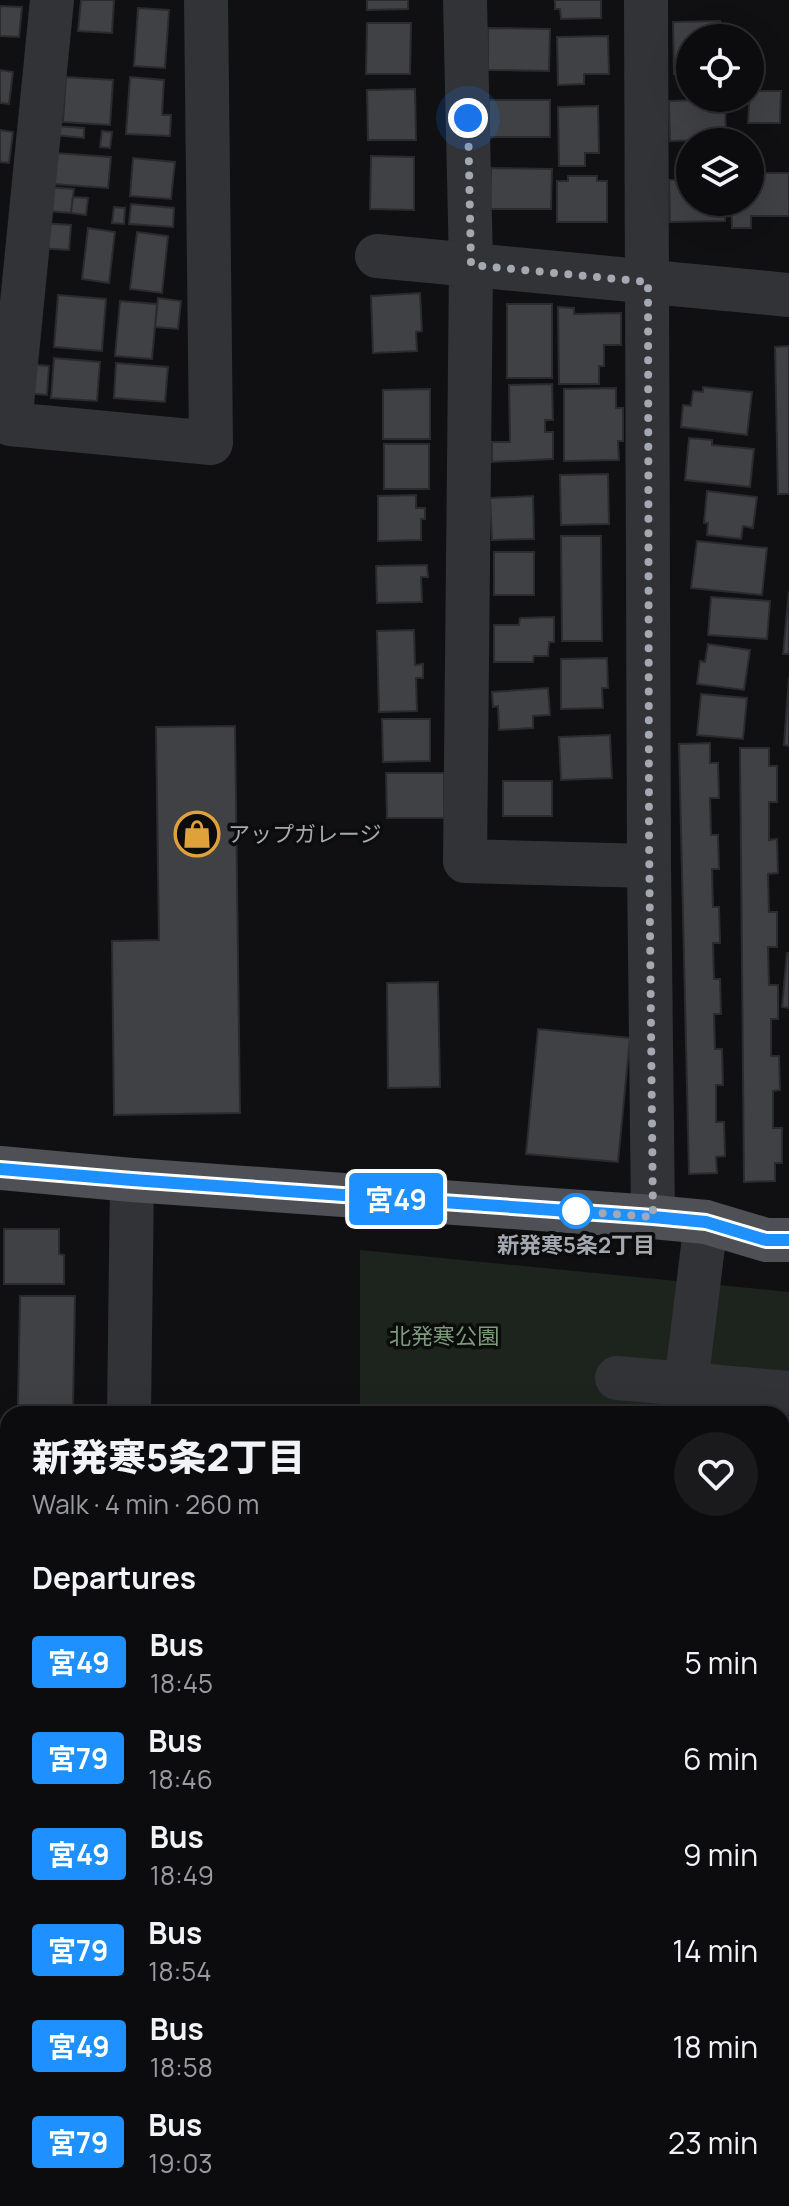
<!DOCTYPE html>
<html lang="en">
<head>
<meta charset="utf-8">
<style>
	:root { --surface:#0c0c0e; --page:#1a1a1c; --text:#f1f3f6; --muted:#9a9b9e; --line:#2c2c2e }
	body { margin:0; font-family:Manrope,"Noto Sans JP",sans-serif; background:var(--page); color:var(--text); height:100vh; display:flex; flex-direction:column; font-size:30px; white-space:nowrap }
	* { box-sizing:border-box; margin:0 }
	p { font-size:26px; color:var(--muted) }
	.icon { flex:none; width:44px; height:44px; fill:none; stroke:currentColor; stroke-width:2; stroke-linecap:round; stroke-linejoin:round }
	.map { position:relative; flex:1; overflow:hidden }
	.details { position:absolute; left:0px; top:1406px; width:790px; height:800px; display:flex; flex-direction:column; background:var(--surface); border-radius:24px 24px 0 0; box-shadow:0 8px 32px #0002,0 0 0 2px var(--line) }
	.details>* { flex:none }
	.badge { padding:0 16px; border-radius:6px; font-size:28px; line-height:52px }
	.fabs { position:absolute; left:676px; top:24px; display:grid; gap:16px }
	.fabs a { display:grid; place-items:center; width:88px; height:88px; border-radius:50%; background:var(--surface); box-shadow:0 8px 32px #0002,0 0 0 2px var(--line); font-size:40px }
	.you { position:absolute; width:40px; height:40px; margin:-20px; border:6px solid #fff; border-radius:50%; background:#1a73e8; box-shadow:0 0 0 12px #1a73e833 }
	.map>.badge { position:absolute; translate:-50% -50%; box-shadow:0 0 0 4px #fff }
	h2 { padding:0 32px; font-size:30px; line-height:72px }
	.round { display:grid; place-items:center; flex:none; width:84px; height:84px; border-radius:42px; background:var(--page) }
	.overview { display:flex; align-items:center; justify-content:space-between; height:136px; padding:0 32px }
	h1 { font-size:38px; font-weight:800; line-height:60px }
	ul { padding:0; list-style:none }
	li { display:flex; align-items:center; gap:24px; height:96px; padding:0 32px }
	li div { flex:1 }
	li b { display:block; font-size:30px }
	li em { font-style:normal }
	li .badge { min-width:88px; font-weight:700; text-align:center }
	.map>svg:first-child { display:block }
	.green { fill:#1d241e }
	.building { fill:#404145; stroke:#2b2b2e; stroke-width:2 }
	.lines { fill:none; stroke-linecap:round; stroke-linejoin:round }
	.minor { stroke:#323336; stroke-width:44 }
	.major { stroke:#4e5055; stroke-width:44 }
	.line-casing { stroke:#fff; stroke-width:18 }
	.line { stroke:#1e90ff; stroke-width:12 }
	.walk { stroke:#a3a8b1; stroke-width:8; stroke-dasharray:0 14.4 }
	.stop-dot { fill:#fff; stroke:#1e90ff; stroke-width:4 }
	.labels { text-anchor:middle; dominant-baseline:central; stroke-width:7; stroke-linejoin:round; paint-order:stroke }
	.poi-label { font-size:22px; fill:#a3a8b1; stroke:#0c0c0d; text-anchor:start }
	.stop-label { font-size:22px; font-weight:bold; fill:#a3a8b1; stroke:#0c0c0d }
	.park-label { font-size:22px; fill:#7c9b7c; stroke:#0c0c0d }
</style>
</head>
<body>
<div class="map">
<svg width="789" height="2206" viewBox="0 0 789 2206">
	<rect width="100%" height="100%" fill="#101012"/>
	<polygon class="green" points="360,1250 789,1292 789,2206 360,2206 360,2198 782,2198 782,1414 360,1414"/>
	<g class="building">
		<polygon points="81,0 114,0 112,33 78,31"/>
		<polygon points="367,0 408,0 408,9 367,10"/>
		<polygon points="555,0 601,0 601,18 561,19 560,9 555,9"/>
		<polygon points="0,6 22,7 19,37 0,36"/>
		<polygon points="138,8 169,10 165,68 134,66"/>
		<polygon points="720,21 720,38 690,38 690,73 674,74 673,22"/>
		<polygon points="367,23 411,23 410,74 366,74"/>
		<polygon points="488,28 550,29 549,71 488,70"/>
		<polygon points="608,36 609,74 584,74 584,84 558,85 557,37"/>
		<polygon points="0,70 13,72 9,104 0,103"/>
		<polygon points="66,77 113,80 110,125 63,122"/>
		<polygon points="130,77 164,80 162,115 171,115 170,136 126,134"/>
		<polygon points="415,89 416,140 368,140 367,90"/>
		<polygon points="750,91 781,91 780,123 748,123"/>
		<polygon points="725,99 726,139 670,141 669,101"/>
		<rect x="489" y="100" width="61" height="37"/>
		<polygon points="598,106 599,153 585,153 585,166 559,166 558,107"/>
		<polygon points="56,126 84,128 84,138 56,135"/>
		<polygon points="0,130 13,132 9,163 0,162"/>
		<polygon points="102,131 112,132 110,148 100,147"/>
		<polygon points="55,153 111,157 108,188 53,184"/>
		<polygon points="371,156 414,157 414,210 370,209"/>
		<polygon points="133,158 175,162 171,199 130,196"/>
		<polygon points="491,168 552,169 551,209 490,209"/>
		<polygon points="750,173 789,173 789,216 751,216 751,228 732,228 731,202 750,202"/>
		<polygon points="568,176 597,176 597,181 607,181 607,222 557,222 557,181 568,181"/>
		<polygon points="669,180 690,180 690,202 725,202 725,221 670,222"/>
		<polygon points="49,187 74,189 71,213 47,211"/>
		<polygon points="73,197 88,198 86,215 71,213"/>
		<polygon points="131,204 174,208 173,227 129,224"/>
		<polygon points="114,207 125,208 124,224 112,223"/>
		<polygon points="41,223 71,225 69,250 39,248"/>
		<polygon points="88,228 115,232 109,283 82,279"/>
		<polygon points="137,232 168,236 162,293 130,289"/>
		<polygon points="420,293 422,331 416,332 417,351 373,353 371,296"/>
		<polygon points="58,295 106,299 102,351 54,347"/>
		<polygon points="158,298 181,301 178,329 155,327"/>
		<polygon points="120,301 157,304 152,359 115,356"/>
		<rect x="507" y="304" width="45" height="74"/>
		<polygon points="558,307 574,308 574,314 621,313 621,345 604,345 604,366 599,366 599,384 559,384"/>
		<polygon points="789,346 789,494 778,494 775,347"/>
		<polygon points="54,358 100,362 97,401 51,398"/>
		<polygon points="116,363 168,367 165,402 114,398"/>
		<polygon points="26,364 49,366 47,395 24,393"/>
		<polygon points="552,384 553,420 545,420 545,432 553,432 553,459 492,462 492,442 510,442 509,385"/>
		<polygon points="703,387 752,392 747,435 681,427 683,405 691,406 693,391 703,392"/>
		<polygon points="616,388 616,408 623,408 623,441 618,441 619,460 564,461 564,389"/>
		<polygon points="430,389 430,439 383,439 383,390"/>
		<polygon points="689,438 712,440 712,445 754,449 750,487 685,480"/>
		<rect x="384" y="444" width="45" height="45"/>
		<polygon points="608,474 609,524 561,525 560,475"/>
		<polygon points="707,491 757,497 753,528 743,526 741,539 707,535 708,523 704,523"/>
		<polygon points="416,495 416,508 425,508 425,519 421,519 421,540 378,541 378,496"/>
		<polygon points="533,496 534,539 492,540 490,498"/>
		<polygon points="561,536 601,536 602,641 562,641"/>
		<polygon points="697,541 767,548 762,595 691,588"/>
		<rect x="494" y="552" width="40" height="43"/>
		<polygon points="427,565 428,577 421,577 422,602 377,603 376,566"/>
		<polygon points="789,591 789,654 783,654"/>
		<polygon points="711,597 770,601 767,639 708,635"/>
		<polygon points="554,617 554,642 549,642 548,656 534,656 533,662 494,662 494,625 519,625 520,618"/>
		<polygon points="414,630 415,665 423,664 423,678 416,678 417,711 379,712 377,631"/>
		<polygon points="708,644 750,650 744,690 697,684 700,661 705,662"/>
		<polygon points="607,658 608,688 602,688 603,708 561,709 561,659"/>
		<polygon points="789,677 789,746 784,745"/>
		<polygon points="548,688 550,715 533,716 533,728 499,730 498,706 493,707 492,692"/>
		<polygon points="701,694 747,698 743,739 697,735"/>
		<polygon points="382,719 430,719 430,761 383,762"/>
		<polygon points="235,726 240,1113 114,1115 112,941 159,940 156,727"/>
		<polygon points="610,735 612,778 561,780 559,737"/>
		<polygon points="710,743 710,763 718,763 719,798 710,798 711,835 718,835 719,869 712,869 713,907 719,907 720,943 713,943 714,979 720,979 721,1014 714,1014 715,1049 722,1049 723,1085 716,1085 716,1122 724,1122 725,1156 716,1157 717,1173 689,1174 679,744"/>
		<polygon points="740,748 769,748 769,766 777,766 777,802 769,802 769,840 777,839 778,873 768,874 769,912 777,912 777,947 768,947 769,985 778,985 778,1019 771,1019 771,1056 779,1056 780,1090 773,1091 773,1128 782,1128 782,1163 775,1163 775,1181 744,1182"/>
		<polygon points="386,773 444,773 444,818 387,818"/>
		<rect x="503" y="781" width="49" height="35"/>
		<polygon points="787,953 789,953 789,1008 782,1007"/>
		<polygon points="438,982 440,1087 388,1088 387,983"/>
		<polygon points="538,1029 630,1038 618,1162 526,1154"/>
		<polygon points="4,1229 59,1229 59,1254 64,1255 64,1284 4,1284"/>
		<polygon points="20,1296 75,1296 73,1406 18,1405"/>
		<polygon points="220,1408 221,1414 173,1414 173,1409"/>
		<polygon points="2,1712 8,1712 8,1747 3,1748"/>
		<rect x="2" y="1760" width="6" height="38"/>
		<polygon points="8,1808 8,1839 2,1840 1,1809"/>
		<polygon points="169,2198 230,2198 229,2206 169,2206"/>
	</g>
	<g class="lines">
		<g class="minor">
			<polyline points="52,0 10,424 211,443 206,0"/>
			<polyline points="465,0 471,265 465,861 649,866"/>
			<polyline points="646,0 649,866 653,1217"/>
			<polyline points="377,256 789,295"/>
			<polyline points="617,1378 789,1393"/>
			<polyline points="686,1384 706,1222"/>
			<polyline points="129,1414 132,1180"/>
			<polyline points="0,1532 8,1532"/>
			<polyline points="0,2075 8,2075"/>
			<polyline points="124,2206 124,2198"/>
		</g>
		<polyline class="major" points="0,1168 132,1180 653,1217 706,1222 766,1240 789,1240"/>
	</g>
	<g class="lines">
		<g class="line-casing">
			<polyline id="line" points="0,1169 132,1180 653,1217 706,1222 766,1240 789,1240"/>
		</g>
		<use href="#line" class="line"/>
		<polyline class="walk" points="468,118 471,265 648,282 649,835 653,1217 561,1210 576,1211"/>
	</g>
	<defs>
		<g id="shop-ring" transform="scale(2.3)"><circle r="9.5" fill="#0c0c0d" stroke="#dfa13b" stroke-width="1.5"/><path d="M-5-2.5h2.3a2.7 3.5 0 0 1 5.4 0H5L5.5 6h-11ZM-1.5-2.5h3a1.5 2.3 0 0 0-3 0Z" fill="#dfa13b"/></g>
	</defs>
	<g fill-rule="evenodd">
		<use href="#shop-ring" x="197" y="834"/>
	</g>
	<circle class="stop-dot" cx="576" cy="1211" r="16"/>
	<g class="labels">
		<g class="poi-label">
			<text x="228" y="834">アップガレージ</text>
		</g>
		<g class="stop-label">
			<text x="576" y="1245">新発寒5条2丁目</text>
		</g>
		<g class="park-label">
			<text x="444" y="1336">北発寒公園</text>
		</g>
	</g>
</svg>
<div class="fabs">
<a><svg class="icon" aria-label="locate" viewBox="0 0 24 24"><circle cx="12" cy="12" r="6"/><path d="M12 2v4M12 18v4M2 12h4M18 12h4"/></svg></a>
<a><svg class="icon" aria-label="layers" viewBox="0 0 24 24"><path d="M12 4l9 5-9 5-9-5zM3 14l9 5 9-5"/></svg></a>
</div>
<div class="you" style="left:468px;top:118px"></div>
<b class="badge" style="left:396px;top:1199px;background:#1e90ff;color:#fff">宮49</b>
<section class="details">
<div class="overview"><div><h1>新発寒5条2丁目</h1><p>Walk · 4 min · 260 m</p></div><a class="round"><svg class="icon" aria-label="heart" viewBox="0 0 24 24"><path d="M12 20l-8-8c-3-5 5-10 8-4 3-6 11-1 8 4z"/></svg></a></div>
<h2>Departures</h2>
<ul>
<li><span class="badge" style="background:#1e90ff;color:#fff">宮49</span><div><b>Bus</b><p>18:45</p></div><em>5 min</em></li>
<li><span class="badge" style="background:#1e90ff;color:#fff">宮79</span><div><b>Bus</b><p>18:46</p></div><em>6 min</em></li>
<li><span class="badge" style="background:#1e90ff;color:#fff">宮49</span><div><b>Bus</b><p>18:49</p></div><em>9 min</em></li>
<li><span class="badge" style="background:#1e90ff;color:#fff">宮79</span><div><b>Bus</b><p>18:54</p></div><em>14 min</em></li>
<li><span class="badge" style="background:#1e90ff;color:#fff">宮49</span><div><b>Bus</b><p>18:58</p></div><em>18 min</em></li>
<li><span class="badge" style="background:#1e90ff;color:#fff">宮79</span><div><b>Bus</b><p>19:03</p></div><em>23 min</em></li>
</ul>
</section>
</div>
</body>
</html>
